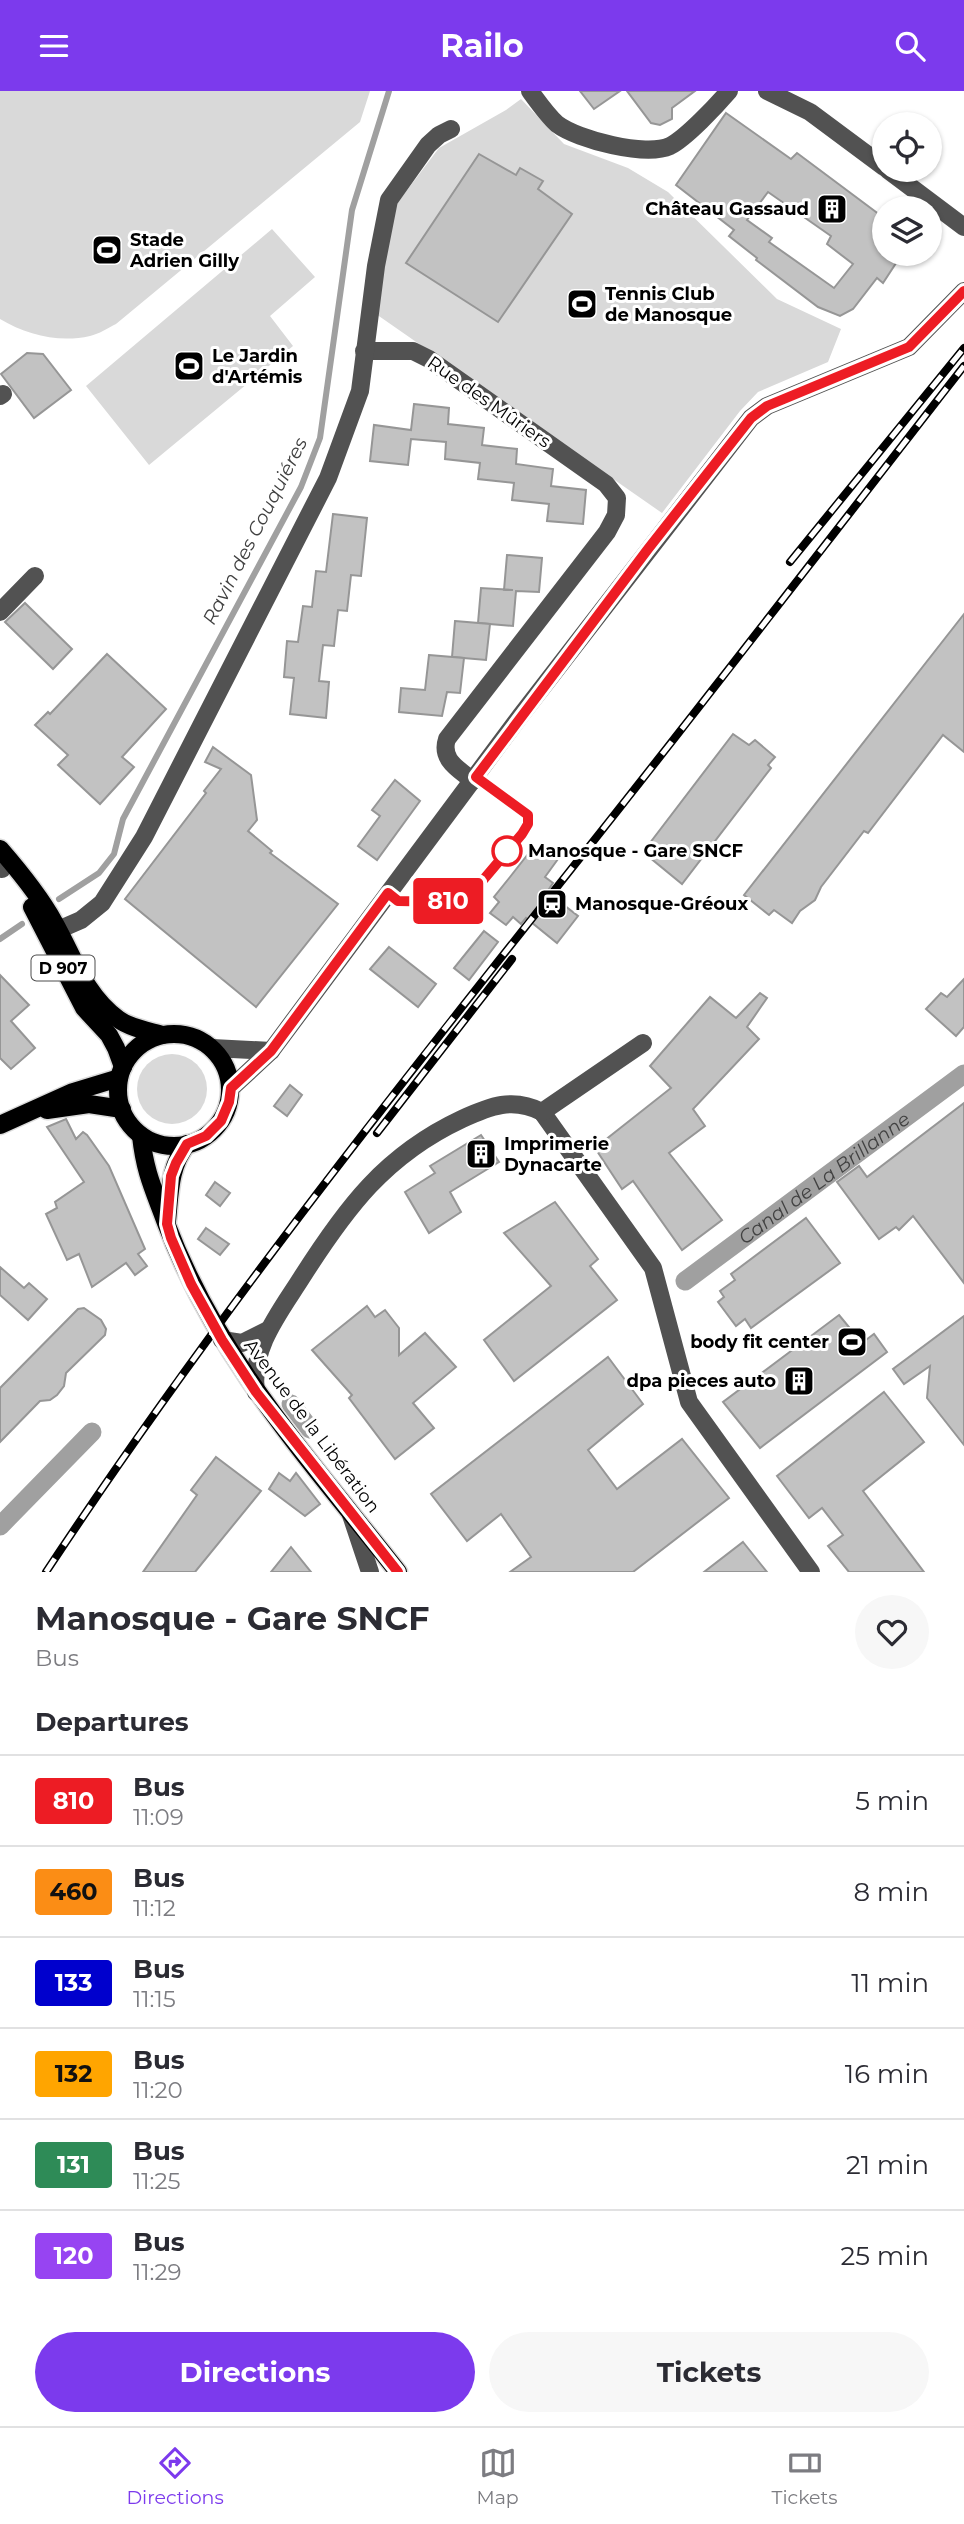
<!DOCTYPE html>
<html lang="en">
<head>
<meta charset="utf-8">
<style>
	:root { --surface:#fff; --page:#f7f7f7; --text:#2b2b33; --muted:#7c7c81; --line:#e1e1e2; --accent:#7c3aed }
	body { margin:0; font-family:Montserrat,sans-serif; background:var(--page); color:var(--text); height:100vh; display:flex; flex-direction:column; font-size:26px; white-space:nowrap }
	* { box-sizing:border-box; margin:0 }
	p { font-size:23px; color:var(--muted) }
	.icon { flex:none; width:38px; height:38px; fill:none; stroke:currentColor; stroke-width:2; stroke-linecap:round; stroke-linejoin:round }
	.map { position:relative; height:1481px; overflow:hidden }
	.details { display:flex; flex-direction:column; background:var(--surface); flex:1 }
	.details>* { flex:none }
	.badge { padding:0 14px; border-radius:5px; font-size:24px; line-height:46px }
	.fabs { position:absolute; left:872px; top:21px; display:grid; gap:14px }
	.fabs a { display:grid; place-items:center; width:70px; height:70px; border-radius:50%; background:var(--surface); box-shadow:0 2px 5px #0004; font-size:35px }
	.map>.badge { position:absolute; translate:-50% -50%; box-shadow:0 0 0 4px #fff }
	h2 { padding:0 35px; font-size:26px; line-height:63px }
	.round { display:grid; place-items:center; flex:none; width:74px; height:74px; border-radius:37px; background:var(--page) }
	.summary { display:flex; align-items:center; justify-content:space-between; height:119px; padding:0 35px }
	h1 { font-size:33px; font-weight:700; line-height:52px }
	.button { display:flex; gap:14px; margin-top:auto; padding:14px 35px }
	.button a { flex:1; height:80px; border-radius:42px; background:var(--accent); color:#fff; font-size:28px; font-weight:700; line-height:80px; text-align:center }
	.button a+a { background:var(--page); color:var(--text) }
	ul { padding:0; list-style:none }
	li { display:flex; align-items:center; gap:21px; height:91px; padding:0 35px; border-top:2px solid var(--line) }
	li div { flex:1 }
	li b { display:block; font-size:26px }
	li em { font-style:normal }
	li .badge { min-width:77px; font-weight:700; text-align:center }
	header { display:flex; justify-content:space-between; align-items:center; height:91px; padding:0 35px; background:var(--accent); color:#fff; font-size:32px; font-weight:700 }
	.tab-bar { display:flex; justify-content:space-around; align-items:center; height:98px; border-top:2px solid var(--line); background:var(--surface); font-size:19px; color:var(--muted) }
	.tab-bar a { display:grid; justify-items:center; gap:4px }
	.tab-bar .current { color:var(--accent) }
	.map>svg:first-child { display:block }
	.green { fill:#d9d9d9 }
	.lines { fill:none; stroke-linecap:round; stroke-linejoin:round }
	.stream { stroke:#a0a0a0; stroke-width:6 }
	.canal { stroke:#a0a0a0; stroke-width:19 }
	.building { fill:#c2c2c2; stroke:#969696; stroke-width:2; fill-rule:evenodd }
	.major-casing { stroke:#dbdbdb; stroke-width:21 }
	.minor { stroke:#525252; stroke-width:18 }
	.major { stroke:#000; stroke-width:18 }
	.rail-casing { stroke:#000; stroke-width:8 }
	.rail { stroke:#fff; stroke-width:5; stroke-dasharray:16; stroke-linecap:butt }
	.line-casing { stroke:#fff; stroke-width:16 }
	.line { stroke:#ed1c24; stroke-width:10 }
	.stop-dot { fill:#fff; stroke:#ed1c24; stroke-width:3.5 }
	.labels { text-anchor:middle; dominant-baseline:central; stroke-width:6; stroke-linejoin:round; paint-order:stroke }
	.shield { fill:#fff; stroke:#4c4c4c; stroke-width:2 }
	.shield-label { font-size:16px; font-weight:bold; fill:#000 }
	.poi-label { font-size:18px; font-weight:bold; fill:#000; stroke:#fff; text-anchor:start }
	.street-label { font-size:18px; fill:#000; stroke:#fff }
	.stop-label { font-size:18px; font-weight:bold; fill:#000; stroke:#fff; text-anchor:start }
	.water-label { font-size:19px; font-style:italic; fill:#414141; stroke:#fff }
</style>
</head>
<body>
<header><svg class="icon" aria-label="menu" viewBox="0 0 24 24"><path d="M4 6h16M4 12h16M4 18h16"/></svg>Railo<svg class="icon" aria-label="search" viewBox="0 0 24 24"><circle cx="10" cy="10" r="6"/><path d="M15 15l6 6"/></svg></header>
<div class="map">
<svg width="964" height="1481" viewBox="0 0 964 1481">
	<rect width="100%" height="100%" fill="#fff"/>
	<g class="green">
		<path d="M0 0H370L360 31 116 233C108 237 99 243 90 245 59 252 27 244 0 228Z"/>
		<polygon points="521,8 564,53 628,77 668,101 777,208 841,238 828,271 758,301 740,320 662,422 376,223 392,119 439,57 506,19"/>
		<polygon points="272,138 315,186 270,225 293,255 149,374 86,295"/>
		<circle cx="172" cy="998" r="35"/>
	</g>
	<g class="lines">
		<g class="stream">
			<polyline points="59,808 99,782 114,763 123,728 301,396 320,347 352,119 389,0"/>
			<polyline points="0,848 22,833"/>
		</g>
		<g class="canal">
			<path id="s1" d="M685 1190 964 983"/>
			<polyline points="291,1313 310,1338"/>
			<polyline points="0,1435 92,1341"/>
		</g>
	</g>
	<g class="building">
		<polygon points="580,0 620,0 594,18"/>
		<polygon points="627,0 695,0 672,17 672,28 660,34 651,32"/>
		<path d="M726 22 791 68 797 62 884 127V163H902L883 192 877 187 853 218 840 225 818 216 756 169 757 167 729 145 734 139 676 94ZM768 101 831 145 827 153 853 173 834 197 769 151 772 147 747 129Z"/>
		<polygon points="479,63 516,84 520,77 543,90 538,98 572,123 498,231 406,172"/>
		<polygon points="27,262 43,263 71,299 34,327 1,283"/>
		<polygon points="414,313 449,317 448,333 484,337 482,354 517,358 516,373 553,378 551,395 586,399 583,433 547,430 549,413 512,409 514,392 478,388 480,372 445,368 446,351 411,348 408,374 370,370 374,334 411,339"/>
		<polygon points="333,423 367,427 361,485 351,484 347,520 338,519 334,555 323,554 319,590 329,591 326,627 290,623 294,587 284,586 287,550 298,551 303,515 312,516 316,480 326,481"/>
		<polygon points="507,464 542,467 539,501 516,500 513,535 478,532 481,497 513,499 504,499"/>
		<polygon points="25,512 72,558 53,578 5,531"/>
		<polygon points="964,523 964,661 943,644 868,742 864,740 821,796 815,809 800,820 792,832 774,819 769,824 744,804"/>
		<polygon points="455,530 490,533 486,569 452,566"/>
		<polygon points="107,563 166,618 122,666 134,676 100,713 58,674 68,664 35,634 48,621 50,623"/>
		<polygon points="429,564 464,567 460,602 447,601 442,625 399,621 401,597 425,599"/>
		<polygon points="733,643 749,654 755,649 775,666 768,674 771,677 682,793 643,761"/>
		<polygon points="213,656 251,684 257,729 248,740 272,760 270,762 338,813 256,916 125,808 206,702 204,700 221,678 205,671"/>
		<polygon points="395,689 420,710 377,769 358,755 380,725 372,719"/>
		<polygon points="543,756 558,768 545,786 553,792 547,801 578,825 557,852 526,827 521,833 513,826 506,834 490,822 499,811 494,806 510,786 532,758 537,763"/>
		<polygon points="484,840 498,851 469,889 454,877"/>
		<polygon points="389,856 436,893 418,916 370,878"/>
		<polygon points="0,884 29,914 11,930 35,957 11,978 0,967"/>
		<polygon points="964,888 964,936 956,945 926,918 941,902 947,906"/>
		<polygon points="760,902 767,907 747,936 759,948 693,1018 705,1035 669,1062 722,1129 682,1159 633,1090 622,1098 595,1057 671,997 650,975 710,906 736,927"/>
		<polygon points="290,994 302,1004 287,1025 274,1015"/>
		<polygon points="964,1012 964,1192 913,1125 899,1139 896,1136 879,1148 837,1091 859,1075 867,1086"/>
		<polygon points="66,1028 76,1048 83,1041 87,1044 109,1075 145,1158 138,1163 147,1175 135,1184 126,1172 92,1196 79,1163 67,1169 46,1123 57,1117 55,1111 84,1091 47,1036"/>
		<polygon points="481,1044 499,1071 450,1101 461,1121 429,1142 405,1101 435,1082 430,1075"/>
		<polygon points="215,1091 230,1102 220,1115 206,1104"/>
		<polygon points="555,1111 598,1168 590,1175 617,1209 514,1290 484,1249 551,1195 504,1142"/>
		<polygon points="806,1127 840,1172 751,1237 745,1228 736,1235 718,1211 724,1206 720,1200 735,1189 731,1183"/>
		<polygon points="206,1137 229,1153 220,1164 198,1148"/>
		<polygon points="0,1176 24,1197 29,1192 47,1208 28,1229 0,1204"/>
		<polygon points="367,1215 375,1226 385,1219 399,1237 399,1264 425,1242 456,1276 413,1312 434,1337 395,1368 349,1307 352,1304 312,1259"/>
		<polygon points="84,1217 101,1229 106,1238 105,1244 66,1282 64,1295 57,1304 50,1309 40,1310 0,1351 0,1297 78,1218"/>
		<polygon points="839,1224 862,1252 874,1243 887,1261 760,1357 723,1311"/>
		<polygon points="964,1225 964,1354 927,1307 930,1275 904,1293 893,1278"/>
		<polygon points="608,1266 643,1313 588,1359 617,1398 682,1348 729,1407 633,1481 510,1481 531,1466 501,1423 467,1450 431,1403"/>
		<polygon points="884,1301 924,1351 863,1400 924,1481 849,1481 828,1455 843,1444 822,1417 809,1427 777,1385"/>
		<polygon points="216,1366 261,1400 195,1481 143,1481 197,1404 191,1399"/>
		<polygon points="279,1382 290,1390 296,1382 320,1413 305,1425 269,1398"/>
		<polygon points="743,1451 767,1481 704,1481"/>
		<polygon points="291,1456 311,1481 271,1481"/>
	</g>
	<g class="lines">
		<g class="major-casing">
			<g id="major">
				<path d="M0 758C20 781 39 804 54 831 74 866 84 903 118 928 130 937 149 940 163 944"/>
				<polyline points="32,816 84,917 109,944 116,957 123,976"/>
				<circle cx="174" cy="999" r="56"/>
				<polyline points="47,1019 89,1013 122,1018"/>
				<polyline points="0,1034 73,1001 119,987"/>
				<path d="M141 1045C145 1082 154 1099 166 1132 218 1269 309 1368 398 1481"/>
				<path d="M167 1130C170 1102 169 1076 187 1053"/>
			</g>
		</g>
		<g class="minor">
			<path d="M530 0C538 11 547 24 557 33 578 49 646 66 670 55 686 47 717 14 729 0"/>
			<polyline points="767,0 810,21 884,76"/>
			<polyline points="888,79 964,136"/>
			<path d="M364 260H413L429 268 606 393 617 407 616 424 607 441 447 648C440 669 459 678 473 690"/>
			<polyline points="0,305 3,303"/>
			<polyline points="0,521 35,485"/>
			<polyline points="0,777 2,778"/>
			<polyline points="58,839 81,829 102,812 144,746 328,387 360,300 376,175 389,109 428,54 439,44 451,38"/>
			<polyline points="212,957 271,960"/>
			<polyline points="231,997 271,960 521,624 751,327 767,315 909,256 964,200"/>
			<polyline points="542,1021 653,1177 689,1311 811,1481"/>
			<polyline points="222,1249 242,1252 268,1239"/>
			<path d="M256 1301C250 1257 280 1221 302 1186 346 1117 385 1064 462 1028 490 1015 513 1006 542 1021L643 952"/>
			<polyline points="351,1424 370,1481"/>
		</g>
		<use href="#major" class="major"/>
		<g class="rail-casing">
			<g id="rail">
				<polyline points="790,471 964,257"/>
				<polyline points="377,1042 512,868"/>
				<path d="M46 1481C216 1223 411 980 603 738 725 584 844 429 964 275"/>
			</g>
		</g>
		<use href="#rail" class="rail"/>
	</g>
	<g class="lines">
		<g class="line-casing">
			<polyline id="line" points="398,1481 256,1301 222,1249 191,1193 171,1147 167,1133 171,1085 176,1072 187,1053 206,1045 221,1030 229,1011 231,997 271,960 388,802 398,810 453,811 467,808 522,743 528,733 528,724 476,686 648,458 751,327 767,315 909,256 964,200"/>
		</g>
		<use href="#line" class="line"/>
	</g>
	<defs>
		<g id="building-square" transform="scale(1.575)"><rect x="-9" y="-9" width="18" height="18" rx="4" fill="#000" stroke="#fff"/><path d="M-4-6H4V6H1V3H-1V6H-4ZM-2.5-4.3h1.7v1.8h-1.7ZM.8-4.3h1.7v1.8H.8ZM-2.5-1h1.7V.8h-1.7ZM.8-1h1.7V.8H.8Z" fill="#fff"/></g>
		<g id="stadium-square" transform="scale(1.575)"><rect x="-9" y="-9" width="18" height="18" rx="4" fill="#000" stroke="#fff"/><path d="M0-5a6.5 5 0 1 0 0 10a6.5 5 0 1 0 0-10ZM-3.5-1.8h7v3.6h-7Z" fill="#fff"/></g>
		<g id="station-square" transform="scale(1.575)"><rect x="-9" y="-9" width="18" height="18" rx="4" fill="#000" stroke="#fff"/><path d="M-3-6H3Q5-6 5-4V2Q5 4 3 4L4.5 6H3L1.5 4h-3L-3 6H-4.5L-3 4Q-5 4-5 2V-4Q-5-6-3-6ZM-3.5-4v3h7v-3ZM-3.5 1v1.5H-2V1ZM2 1v1.5H3.5V1Z" fill="#fff"/></g>
	</defs>
	<g fill-rule="evenodd">
		<use href="#building-square" x="832" y="118"/>
		<use href="#stadium-square" x="107" y="159"/>
		<use href="#stadium-square" x="582" y="213"/>
		<use href="#stadium-square" x="189" y="275"/>
		<use href="#station-square" x="552" y="813"/>
		<use href="#building-square" x="481" y="1063"/>
		<use href="#stadium-square" x="852" y="1251"/>
		<use href="#building-square" x="799" y="1290"/>
	</g>
	<circle class="stop-dot" cx="507" cy="760" r="14"/>
	<g class="labels">
		<rect class="shield" x="31.5" y="864.5" width="63" height="25" rx="5"/>
		<g class="shield-label">
			<text x="63" y="877">D 907</text>
		</g>
		<g class="poi-label">
			<text x="809" y="118" text-anchor="end">Château Gassaud</text>
			<text x="130" y="149">Stade<tspan x="130" dy="21">Adrien Gilly</tspan></text>
			<text x="605" y="203">Tennis Club<tspan x="605" dy="21">de Manosque</tspan></text>
			<text x="212" y="265">Le Jardin<tspan x="212" dy="21">d'Artémis</tspan></text>
			<text x="575" y="813">Manosque-Gréoux</text>
			<text x="504" y="1053">Imprimerie<tspan x="504" dy="21">Dynacarte</tspan></text>
			<text x="829" y="1251" text-anchor="end">body fit center</text>
			<text x="776" y="1290" text-anchor="end">dpa pieces auto</text>
		</g>
		<g class="street-label">
			<text transform="translate(489 311) rotate(35)">Rue des Mûriers</text>
			<text transform="translate(312 1335) rotate(53)">Avenue de la Libération</text>
		</g>
		<g class="stop-label">
			<text x="528" y="760">Manosque - Gare SNCF</text>
		</g>
		<g class="water-label">
			<text transform="translate(255 440) rotate(-63)">Ravin des Couquiéres</text>
			<text stroke="none"><textPath href="#s1" startOffset="173">Canal de La Brillanne</textPath></text>
		</g>
	</g>
</svg>
<div class="fabs">
<a><svg class="icon" aria-label="locate" viewBox="0 0 24 24"><circle cx="12" cy="12" r="6"/><path d="M12 2v4M12 18v4M2 12h4M18 12h4"/></svg></a>
<a><svg class="icon" aria-label="layers" viewBox="0 0 24 24"><path d="M12 4l9 5-9 5-9-5zM3 14l9 5 9-5"/></svg></a>
</div>
<b class="badge" style="left:448px;top:810px;background:#ed1c24;color:#fff">810</b>
</div>
<section class="details">
<div class="summary"><div><h1>Manosque - Gare SNCF</h1><p>Bus</p></div><a class="round"><svg class="icon" aria-label="heart" viewBox="0 0 24 24"><path d="M12 20l-8-8c-3-5 5-10 8-4 3-6 11-1 8 4z"/></svg></a></div>
<h2>Departures</h2>
<ul>
<li><span class="badge" style="background:#ed1c24;color:#fff">810</span><div><b>Bus</b><p>11:09</p></div><em>5 min</em></li>
<li><span class="badge" style="background:#fb8d15;color:#111">460</span><div><b>Bus</b><p>11:12</p></div><em>8 min</em></li>
<li><span class="badge" style="background:#0000cd;color:#fff">133</span><div><b>Bus</b><p>11:15</p></div><em>11 min</em></li>
<li><span class="badge" style="background:#ffa500;color:#111">132</span><div><b>Bus</b><p>11:20</p></div><em>16 min</em></li>
<li><span class="badge" style="background:#2e8b57;color:#fff">131</span><div><b>Bus</b><p>11:25</p></div><em>21 min</em></li>
<li><span class="badge" style="background:#9744f2;color:#fff">120</span><div><b>Bus</b><p>11:29</p></div><em>25 min</em></li>
</ul>
<div class="button"><a>Directions</a><a>Tickets</a></div>
</section>
<nav class="tab-bar">
<a class="current"><svg class="icon" aria-label="directions" viewBox="0 0 24 24"><path d="M12 3l9 9-9 9-9-9zM9 14v-3h6M13 9l2 2-2 2"/></svg>Directions</a>
<a><svg class="icon" aria-label="map" viewBox="0 0 24 24"><path d="M3 6l6-2 6 2 6-2v14l-6 2-6-2-6 2zM9 4v14M15 6v14"/></svg>Map</a>
<a><svg class="icon" aria-label="tickets" viewBox="0 0 24 24"><path d="M3 7h18v10H3zM15 7v10"/></svg>Tickets</a>
</nav>
</body>
</html>
